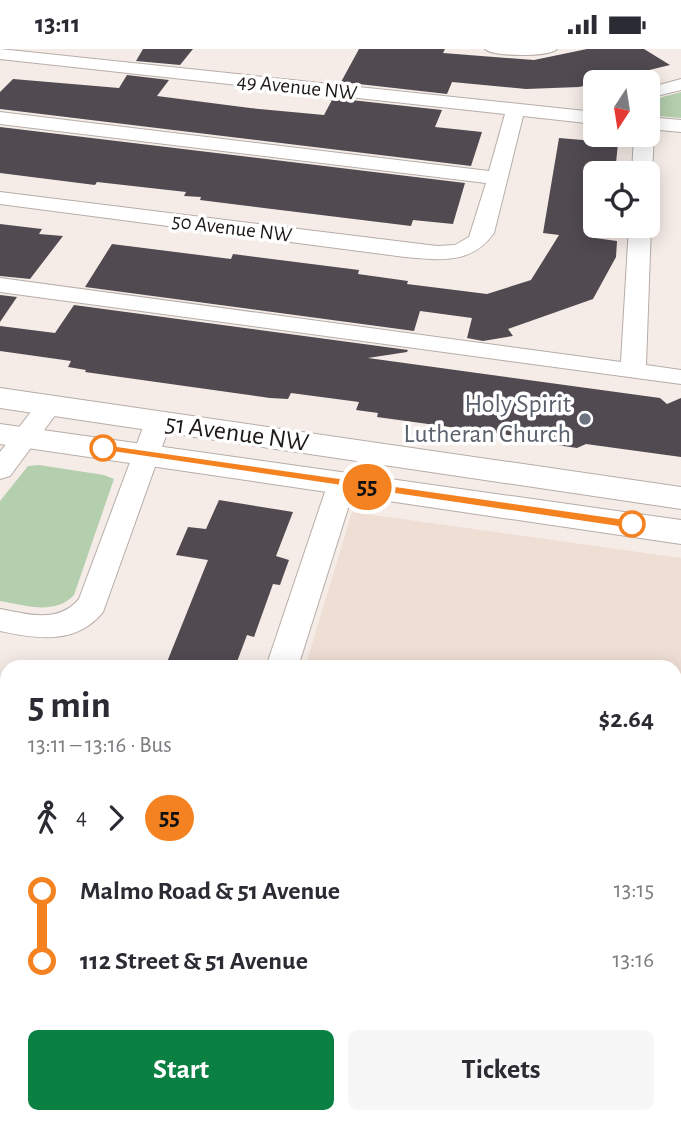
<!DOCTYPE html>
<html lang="en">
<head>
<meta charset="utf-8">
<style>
	:root { --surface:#fff; --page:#f7f7f7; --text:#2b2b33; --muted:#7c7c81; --accent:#0b8043 }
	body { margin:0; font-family:"Alegreya Sans",sans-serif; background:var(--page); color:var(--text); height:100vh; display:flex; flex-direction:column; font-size:26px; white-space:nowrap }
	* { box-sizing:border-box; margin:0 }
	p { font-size:23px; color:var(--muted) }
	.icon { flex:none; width:38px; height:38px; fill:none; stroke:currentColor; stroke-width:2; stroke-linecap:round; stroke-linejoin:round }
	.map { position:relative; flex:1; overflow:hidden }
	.panel { position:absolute; left:0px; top:611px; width:682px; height:464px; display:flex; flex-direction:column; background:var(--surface); border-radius:21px 21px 0 0; box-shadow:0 4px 18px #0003 }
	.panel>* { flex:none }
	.badge { padding:0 14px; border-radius:23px; font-size:24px; line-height:46px }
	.needle { width:46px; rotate:192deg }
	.controls { position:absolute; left:583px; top:21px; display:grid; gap:14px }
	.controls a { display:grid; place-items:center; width:77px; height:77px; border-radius:10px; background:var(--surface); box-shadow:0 4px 18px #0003; font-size:35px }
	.map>.badge { position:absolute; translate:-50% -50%; box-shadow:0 0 0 4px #fff }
	.legs { display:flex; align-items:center; gap:10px; height:77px; padding:0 28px; font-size:23px }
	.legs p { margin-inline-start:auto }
	.headline { display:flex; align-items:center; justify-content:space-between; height:119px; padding:0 28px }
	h1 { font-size:38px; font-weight:700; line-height:52px }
	.primary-button { display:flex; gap:14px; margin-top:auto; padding:14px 28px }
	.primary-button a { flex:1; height:80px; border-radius:10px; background:var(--accent); color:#fff; font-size:28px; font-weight:700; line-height:80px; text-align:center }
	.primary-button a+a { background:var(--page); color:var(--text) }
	ul { padding:0 28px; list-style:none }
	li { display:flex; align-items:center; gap:24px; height:70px; font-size:26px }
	li i { display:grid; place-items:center; width:10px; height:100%; margin:0 9px; background:currentColor }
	li i::after { content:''; width:18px; height:18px; margin:-9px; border:5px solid; border-radius:50%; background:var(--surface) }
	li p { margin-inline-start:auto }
	li:first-child i { background:linear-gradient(#0000 50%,currentColor 0) }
	li:last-child i { background:linear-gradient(currentColor 50%,#0000 0) }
	.status { display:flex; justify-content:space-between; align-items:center; height:49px; padding:0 35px; background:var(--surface); direction:ltr }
	.status svg { height:19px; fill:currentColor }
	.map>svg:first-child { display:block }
	.built { fill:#efded4 }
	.green { fill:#b4cfad }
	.building { fill:#514b51 }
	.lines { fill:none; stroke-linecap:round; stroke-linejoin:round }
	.minor-casing { stroke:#b6ada8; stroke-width:2 }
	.major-casing { stroke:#b6ada8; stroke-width:2 }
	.minor { fill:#fff; fill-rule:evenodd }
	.major { fill:#fff; fill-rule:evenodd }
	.line-1 { fill:#f58220; stroke:#fff; stroke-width:2 }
	.worship-dot { fill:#6b7280; stroke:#fff; stroke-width:2.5 }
	.stop-1-dot { fill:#fff; stroke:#f58220; stroke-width:3.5 }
	.labels { text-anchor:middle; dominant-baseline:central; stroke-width:7; stroke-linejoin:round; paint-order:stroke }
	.far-street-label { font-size:21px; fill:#1d1917; stroke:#fff }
	.worship-label { font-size:26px; fill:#5b616d; stroke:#fff; text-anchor:end }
	.street-label { font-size:26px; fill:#1d1917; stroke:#fff }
</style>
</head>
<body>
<div class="status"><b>13:11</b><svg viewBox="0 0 49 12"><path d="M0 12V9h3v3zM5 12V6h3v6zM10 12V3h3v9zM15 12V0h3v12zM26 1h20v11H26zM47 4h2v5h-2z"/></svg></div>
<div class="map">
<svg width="681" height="1073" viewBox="0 0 681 1073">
	<rect width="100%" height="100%" fill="#f6ece7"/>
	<polygon class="built" points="352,463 681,509 681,1073 294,1073 270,1068 676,1068 676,618 305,618"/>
	<g class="green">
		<polygon points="681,43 681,69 648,66 648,52"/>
		<path d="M39 416 104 426 114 430 74 546C54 567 25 556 0 552V452L28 417Z"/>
	</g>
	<g class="building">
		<polygon points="143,0 193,0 180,16 136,12"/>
		<polygon points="359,0 445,0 443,4 534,11 587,0 644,0 670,16 579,38 526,40 452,33 447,45 341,33"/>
		<polygon points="127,26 169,31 157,47 250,59 324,66 333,49 442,61 435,78 482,83 471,117 0,60 0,43 13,30 119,39"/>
		<polygon points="0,78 465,134 453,175 413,171 411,177 272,160 200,151 201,148 184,147 186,143 97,133 95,136 0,124"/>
		<polygon points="559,89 618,94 615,124 595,124 595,189 617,192 616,208 593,250 508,280 513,287 483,292 467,289 472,269 420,262 414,282 85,238 112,195 231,210 233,205 359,221 358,225 408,232 407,235 487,245 531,231 559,186 543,184"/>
		<polygon points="0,175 42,180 39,185 63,187 30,230 0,227"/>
		<polygon points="0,246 17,248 0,273"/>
		<polygon points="74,256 408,301 407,303 368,309 660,349 667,355 681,349 681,408 586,395 577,399 550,395 551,392 377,368 378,364 356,361 359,353 291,344 288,350 270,349 85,323 86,321 68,318 71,312 0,302 0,277 55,284"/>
		<polygon points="219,451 293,463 276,507 289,511 280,536 273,535 254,588 247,586 235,618 165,618 208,511 176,506 188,478 206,480"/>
	</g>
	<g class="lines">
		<g class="minor-casing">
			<g id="minor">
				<path d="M0 0 595 63V75L523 67 494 184C471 216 440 211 405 208L0 155V143L437 197 455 196 469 188 486 134 0 75V63L489 122 505 65 0 10Z"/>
				<path d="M485 0H557C549 8 493 8 485 0Z"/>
				<polygon points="681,30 681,41 648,49 648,39"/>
				<polygon points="648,68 681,71 681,83 648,80"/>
				<polygon points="648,81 654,86 652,124 648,129 648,124 632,124 634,86 648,86"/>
				<polygon points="648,172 651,177 646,316 681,321 681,335 0,243 0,229 621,313 629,177 648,177"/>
				<polygon points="49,349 58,351 62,357 10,427 0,430 0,403 40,351"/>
				<path d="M158 365 167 367 171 373 103 563C76 596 38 590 0 582V560C28 565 58 575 79 550L145 373 149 367Z"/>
				<polygon points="342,425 352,428 356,434 298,618 266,618 328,434 332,428"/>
				<polygon points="0,749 7,750 7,780 0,779"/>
				<polygon points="0,1034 7,1036 7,1068 24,1068 22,1072 0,1073"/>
				<polygon points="32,1068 95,1068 97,1073 34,1073"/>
				<polygon points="111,1068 153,1068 151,1073 109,1073"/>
			</g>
		</g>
		<g class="major-casing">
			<g id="major">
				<polygon points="0,339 681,438 681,460 0,359"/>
				<polygon points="0,375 681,471 681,495 0,395"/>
			</g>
		</g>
		<use href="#minor" class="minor"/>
		<use href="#major" class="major"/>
	</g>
	<polygon class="line-1" points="103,395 632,471 638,475 632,480 99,401 99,396"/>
	<circle class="worship-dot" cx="585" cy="370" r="7"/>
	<g class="stop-1-dot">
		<circle cx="103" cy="399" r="12"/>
		<circle cx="632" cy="475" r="12"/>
	</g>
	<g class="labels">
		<g class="far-street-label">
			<text transform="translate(297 38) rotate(6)">49 Avenue NW</text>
			<text transform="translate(232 179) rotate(7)">50 Avenue NW</text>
		</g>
		<g class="worship-label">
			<text x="571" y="355">Holy Spirit<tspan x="571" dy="30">Lutheran Church</tspan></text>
		</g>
		<g class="street-label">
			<text transform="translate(237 384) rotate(8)">51 Avenue NW</text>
		</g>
	</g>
</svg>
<div class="controls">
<a><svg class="needle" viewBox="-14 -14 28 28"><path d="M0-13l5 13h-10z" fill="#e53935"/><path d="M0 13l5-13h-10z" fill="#7c7c81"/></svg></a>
<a><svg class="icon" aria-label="locate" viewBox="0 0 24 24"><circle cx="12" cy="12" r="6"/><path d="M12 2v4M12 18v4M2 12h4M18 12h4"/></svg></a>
</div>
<b class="badge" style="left:367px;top:438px;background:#f58220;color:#111">55</b>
<section class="panel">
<div class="headline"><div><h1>5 min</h1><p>13:11 – 13:16 · Bus</p></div><b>$2.64</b></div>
<div class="legs"><svg class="icon" aria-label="walk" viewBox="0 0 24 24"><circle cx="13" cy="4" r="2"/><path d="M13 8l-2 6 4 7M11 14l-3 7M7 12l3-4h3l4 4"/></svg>4<svg class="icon" aria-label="forward" viewBox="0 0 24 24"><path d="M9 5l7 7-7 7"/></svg><b class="badge" style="background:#f58220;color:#111">55</b></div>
<ul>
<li><i style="color:#f58220"></i><b>Malmo Road &amp; 51 Avenue</b><p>13:15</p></li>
<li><i style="color:#f58220"></i><b>112 Street &amp; 51 Avenue</b><p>13:16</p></li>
</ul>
<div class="primary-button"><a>Start</a><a>Tickets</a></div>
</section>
</div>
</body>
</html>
